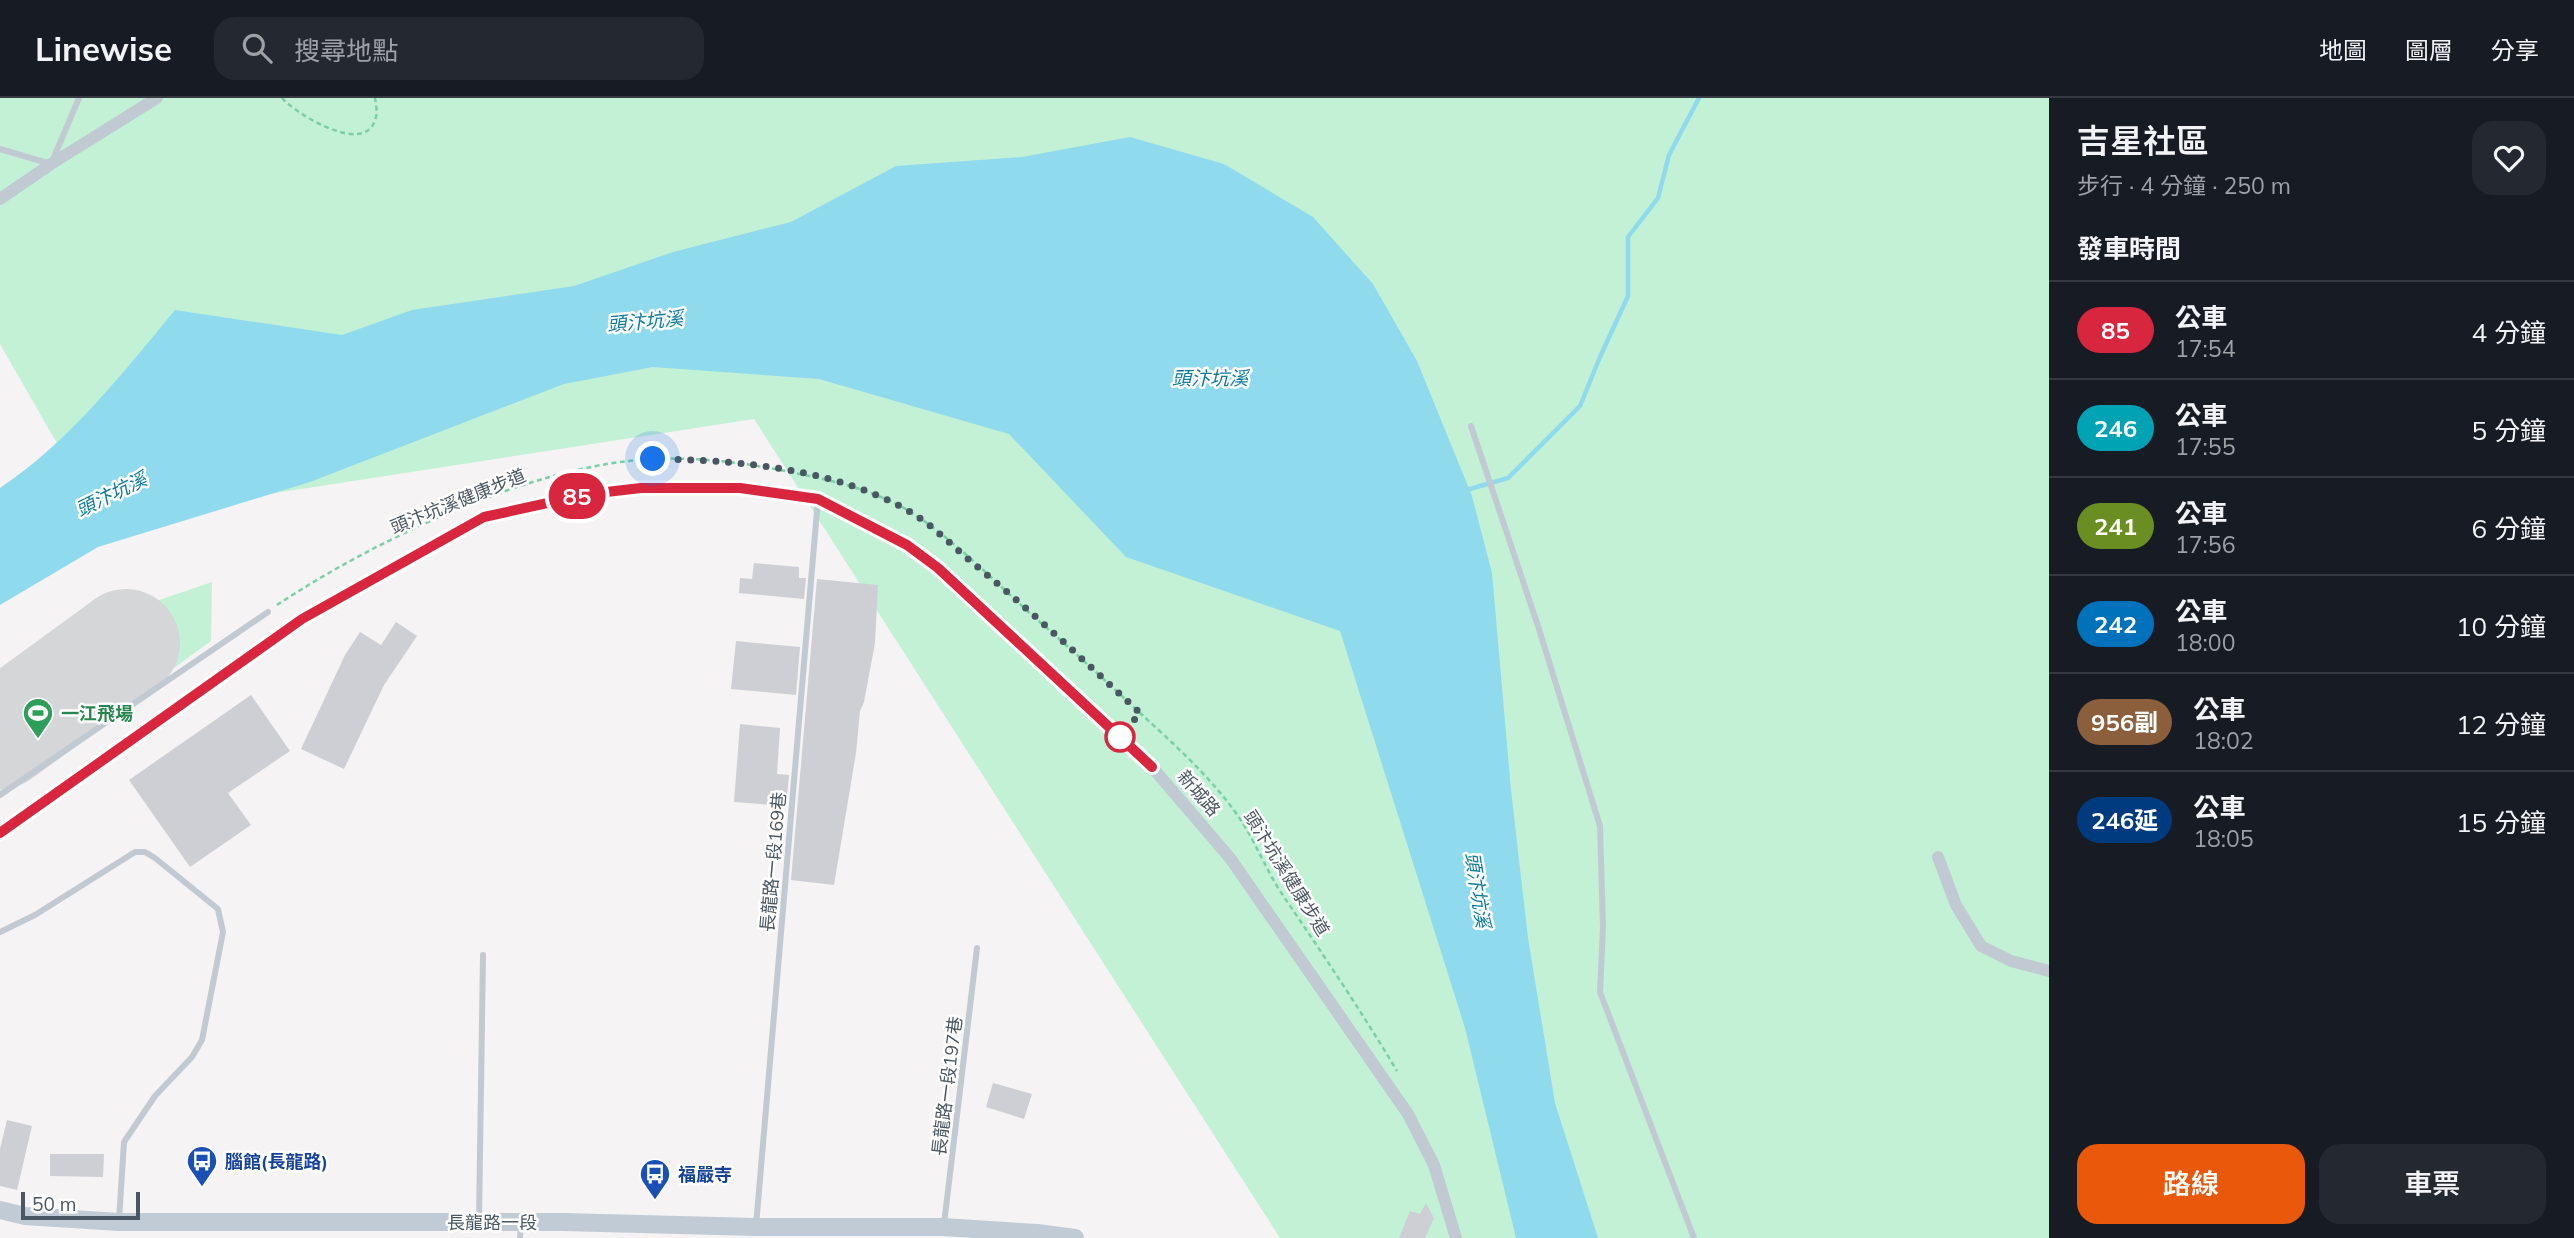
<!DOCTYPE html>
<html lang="zh-TW">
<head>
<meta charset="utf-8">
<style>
	:root { --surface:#171b24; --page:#242831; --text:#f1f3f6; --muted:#9ea1a6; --line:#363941; --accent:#ea580c }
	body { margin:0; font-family:Mulish,"Noto Sans TC",sans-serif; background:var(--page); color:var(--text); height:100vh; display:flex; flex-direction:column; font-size:26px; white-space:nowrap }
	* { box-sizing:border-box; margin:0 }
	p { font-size:23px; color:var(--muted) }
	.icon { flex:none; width:38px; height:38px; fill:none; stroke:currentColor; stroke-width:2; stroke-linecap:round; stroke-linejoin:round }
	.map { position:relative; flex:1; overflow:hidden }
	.panel { display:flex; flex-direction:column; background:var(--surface); width:525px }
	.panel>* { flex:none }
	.badge { padding:0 14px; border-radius:23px; font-size:24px; line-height:46px }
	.scale { position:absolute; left:21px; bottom:18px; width:119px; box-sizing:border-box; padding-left:7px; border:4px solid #4a5661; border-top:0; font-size:19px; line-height:24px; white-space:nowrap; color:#4a5661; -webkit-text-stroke:5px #fff; paint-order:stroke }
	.you { position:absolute; width:35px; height:35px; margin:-18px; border:5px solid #fff; border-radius:50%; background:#1a73e8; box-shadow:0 0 0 10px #1a73e833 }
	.map>.badge { position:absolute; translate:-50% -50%; box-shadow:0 0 0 4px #fff }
	h2 { padding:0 28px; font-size:26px; line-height:63px }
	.round { display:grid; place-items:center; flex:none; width:74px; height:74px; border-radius:21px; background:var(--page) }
	.summary { display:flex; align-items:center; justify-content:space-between; height:119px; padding:0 28px }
	h1 { font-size:33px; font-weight:600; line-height:52px }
	.action { display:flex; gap:14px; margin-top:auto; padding:14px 28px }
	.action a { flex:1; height:80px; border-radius:21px; background:var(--accent); color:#fff; font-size:28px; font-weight:600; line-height:80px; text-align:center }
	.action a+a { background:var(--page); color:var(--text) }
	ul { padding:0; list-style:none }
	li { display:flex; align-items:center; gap:21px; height:98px; padding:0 28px; border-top:2px solid var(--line) }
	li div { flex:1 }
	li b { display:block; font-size:26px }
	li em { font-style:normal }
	li .badge { min-width:77px; font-weight:700; text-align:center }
	header { display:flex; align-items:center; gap:42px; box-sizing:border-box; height:98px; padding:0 35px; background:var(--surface); border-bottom:2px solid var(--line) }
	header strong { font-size:33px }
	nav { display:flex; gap:38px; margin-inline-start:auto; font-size:24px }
	.search { width:490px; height:63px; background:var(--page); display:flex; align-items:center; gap:18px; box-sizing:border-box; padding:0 24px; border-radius:21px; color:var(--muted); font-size:26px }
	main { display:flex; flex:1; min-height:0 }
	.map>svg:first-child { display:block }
	.green { fill:#c3f1d5 }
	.water { fill:#90daee }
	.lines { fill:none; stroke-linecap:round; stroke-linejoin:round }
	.stream { stroke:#90daee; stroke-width:4.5 }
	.runway { stroke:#d5d6d8; stroke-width:108 }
	.building { fill:#cdcfd5 }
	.path { stroke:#7ad0a6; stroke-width:2.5; stroke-dasharray:5 3.5; stroke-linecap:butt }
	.lane { stroke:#c1cad2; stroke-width:6 }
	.street { stroke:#c1cad2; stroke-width:12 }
	.secondary { stroke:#c1cbd6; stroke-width:18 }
	.line-casing { stroke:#fff; stroke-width:16 }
	.line { stroke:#d7263d; stroke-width:10 }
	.walk { stroke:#4a5661; stroke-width:7; stroke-dasharray:0 12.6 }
	.stop-dot { fill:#fff; stroke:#d7263d; stroke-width:3.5 }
	.labels { text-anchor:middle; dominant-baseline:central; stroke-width:5; stroke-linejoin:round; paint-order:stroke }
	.street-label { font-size:18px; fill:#4a5661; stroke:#fff }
	.leisure-label { font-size:18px; font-weight:bold; fill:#27864d; stroke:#fff; text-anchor:start }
	.transit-label { font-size:18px; font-weight:bold; fill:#164399; stroke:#fff; text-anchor:start }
	.water-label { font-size:19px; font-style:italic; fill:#0c7c9b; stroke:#fff }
</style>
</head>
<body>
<header>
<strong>Linewise</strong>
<div class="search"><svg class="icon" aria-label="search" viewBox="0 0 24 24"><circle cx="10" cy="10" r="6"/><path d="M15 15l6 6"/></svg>搜尋地點</div>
<nav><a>地圖</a><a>圖層</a><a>分享</a></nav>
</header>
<main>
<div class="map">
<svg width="2049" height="1140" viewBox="0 0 2049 1140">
	<rect width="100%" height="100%" fill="#f5f3f3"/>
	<g class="green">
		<polygon points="0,0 2049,0 2049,1140 1280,1140 754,321 101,422 0,246"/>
		<polygon points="212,484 211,543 0,697 0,586 92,525"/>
	</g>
	<path class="water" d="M1130 39 1224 66 1313 119 1373 186 1417 263 1472 398 1492 475 1511 692 1528 840 1555 1005 1598 1140H1516L1465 930 1340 533 1126 459 1009 336 819 281 653 269 564 286 310 384 98 449 0 507V390C69 344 122 276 175 212L342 237 412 212 574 188 673 154 791 124 896 68 1022 59Z"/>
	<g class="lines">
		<polyline class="stream" points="1463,393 1508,380 1580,308 1600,259 1628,198 1628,139 1658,100 1669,57 1699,0"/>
		<polyline class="runway" points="0,637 126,545"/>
	</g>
	<g class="building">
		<polygon points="754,465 799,469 799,480 806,480 804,501 739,495 740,480 752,481"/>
		<polygon points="817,481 878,487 875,545 864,604 860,613 856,655 834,787 791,782"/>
		<polygon points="396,524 417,538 384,587 344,671 301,651 345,557 360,534 381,547"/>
		<polygon points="736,543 800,549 796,597 731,591"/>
		<polygon points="251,597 290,653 228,695 251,727 190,769 129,682"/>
		<polygon points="740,626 780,630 777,676 789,677 786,708 734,704"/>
		<polygon points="993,985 1032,996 1024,1021 986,1009"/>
		<polygon points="7,1022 32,1028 17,1092 0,1088 0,1051"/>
		<polygon points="50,1056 104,1056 103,1079 50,1078"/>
		<polygon points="1426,1105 1434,1120 1425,1140 1399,1140 1410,1113 1420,1116"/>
	</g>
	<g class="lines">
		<g class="path">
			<path d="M282 0C296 16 364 58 375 22 378 15 376 7 375 0"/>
			<path d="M277 507C375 442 534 366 653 361 700 359 748 365 795 375 834 383 874 392 909 413 955 442 994 483 1034 519 1070 550 1105 582 1140 615 1175 647 1216 684 1242 724 1256 746 1266 771 1280 793 1320 852 1360 911 1397 973"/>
		</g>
		<g class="lane">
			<polyline points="0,51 51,66 79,0"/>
			<polyline points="1471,328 1538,528 1600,728 1603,829 1600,894 1694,1140"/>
			<polyline points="0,697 268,514"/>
			<polyline points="0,834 35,817 135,754 145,754 155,760 218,811 223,834 202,942 192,959 155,998 124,1044 119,1122"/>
			<polyline points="479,1122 483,857"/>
			<polyline points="944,1126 977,850"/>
			<polyline points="756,1128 818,401"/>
			<polyline points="520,1140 521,1125"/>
		</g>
		<g class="street">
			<polyline points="0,101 51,66 157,0"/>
			<polyline points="0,735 302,521 484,419 589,396 641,390 740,390 818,401 907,447 938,470 1152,669 1230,760 1408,1016 1434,1067 1456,1140"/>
			<polyline points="1938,759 1956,807 1981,848 2011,863 2049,873"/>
		</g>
		<polyline class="secondary" points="0,1112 25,1118 119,1124 563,1124 756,1129 943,1129 1037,1135 1075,1140"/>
	</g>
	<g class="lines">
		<g class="line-casing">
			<polyline id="line" points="0,735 302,521 484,419 589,396 641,390 740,390 818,401 907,447 938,470 1152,669"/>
		</g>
		<use href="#line" class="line"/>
		<path class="walk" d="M653 361C737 362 833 370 907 412 932 426 952 448 974 466 1031 513 1086 564 1140 615L1120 639"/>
	</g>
	<defs>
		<g id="stadium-pin" transform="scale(1.575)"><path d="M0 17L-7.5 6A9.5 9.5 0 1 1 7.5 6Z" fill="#2e9e5b" stroke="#fff"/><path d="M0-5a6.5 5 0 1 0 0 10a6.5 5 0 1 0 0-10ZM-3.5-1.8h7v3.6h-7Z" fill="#fff"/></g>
		<g id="bus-pin" transform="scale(1.575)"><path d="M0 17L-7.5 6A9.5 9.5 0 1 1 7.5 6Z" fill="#1a4fb4" stroke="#fff"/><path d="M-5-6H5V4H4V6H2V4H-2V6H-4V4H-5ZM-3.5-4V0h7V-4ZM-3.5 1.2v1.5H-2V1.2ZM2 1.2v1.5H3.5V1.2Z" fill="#fff"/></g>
	</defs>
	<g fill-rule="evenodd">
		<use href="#stadium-pin" x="38" y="615"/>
		<use href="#bus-pin" x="202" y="1063"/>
		<use href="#bus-pin" x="655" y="1076"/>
	</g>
	<circle class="stop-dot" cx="1120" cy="639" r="14"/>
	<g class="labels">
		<g class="street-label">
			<text transform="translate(458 403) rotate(-22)">頭汴坑溪健康步道</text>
			<text transform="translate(1199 695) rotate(49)">新城路</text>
			<text transform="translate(773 764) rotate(-85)">長龍路一段169巷</text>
			<text transform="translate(1287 775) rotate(58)">頭汴坑溪健康步道</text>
			<text transform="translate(947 988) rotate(-83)">長龍路一段197巷</text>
			<text x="492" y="1124">長龍路一段</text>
		</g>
		<g class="leisure-label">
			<text x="61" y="615">一江飛場</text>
		</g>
		<g class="transit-label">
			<text x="225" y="1063">腦館(長龍路)</text>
			<text x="678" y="1076">福嚴寺</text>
		</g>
		<g class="water-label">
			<text transform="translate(645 223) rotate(-5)">頭汴坑溪</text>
			<text x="1210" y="280">頭汴坑溪</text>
			<text transform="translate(111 396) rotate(-26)">頭汴坑溪</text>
			<text transform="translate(1478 792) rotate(81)">頭汴坑溪</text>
		</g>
	</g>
</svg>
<div class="scale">50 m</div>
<div class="you" style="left:653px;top:361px"></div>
<b class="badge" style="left:577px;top:398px;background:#d7263d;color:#fff">85</b>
</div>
<section class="panel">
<div class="summary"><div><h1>吉星社區</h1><p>步行 · 4 分鐘 · 250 m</p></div><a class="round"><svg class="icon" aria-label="heart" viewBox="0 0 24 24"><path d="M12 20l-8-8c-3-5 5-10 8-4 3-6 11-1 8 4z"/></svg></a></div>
<h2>發車時間</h2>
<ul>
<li><span class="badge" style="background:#d7263d;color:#fff">85</span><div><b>公車</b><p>17:54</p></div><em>4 分鐘</em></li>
<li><span class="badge" style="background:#00a3b4;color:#fff">246</span><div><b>公車</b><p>17:55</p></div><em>5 分鐘</em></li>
<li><span class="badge" style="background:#6b8e23;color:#fff">241</span><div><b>公車</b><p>17:56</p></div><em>6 分鐘</em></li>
<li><span class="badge" style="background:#0072bc;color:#fff">242</span><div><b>公車</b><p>18:00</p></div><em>10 分鐘</em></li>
<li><span class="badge" style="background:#8b5e3c;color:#fff">956副</span><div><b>公車</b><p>18:02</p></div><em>12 分鐘</em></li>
<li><span class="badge" style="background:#003b80;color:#fff">246延</span><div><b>公車</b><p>18:05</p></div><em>15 分鐘</em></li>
</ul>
<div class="action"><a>路線</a><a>車票</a></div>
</section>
</main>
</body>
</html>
